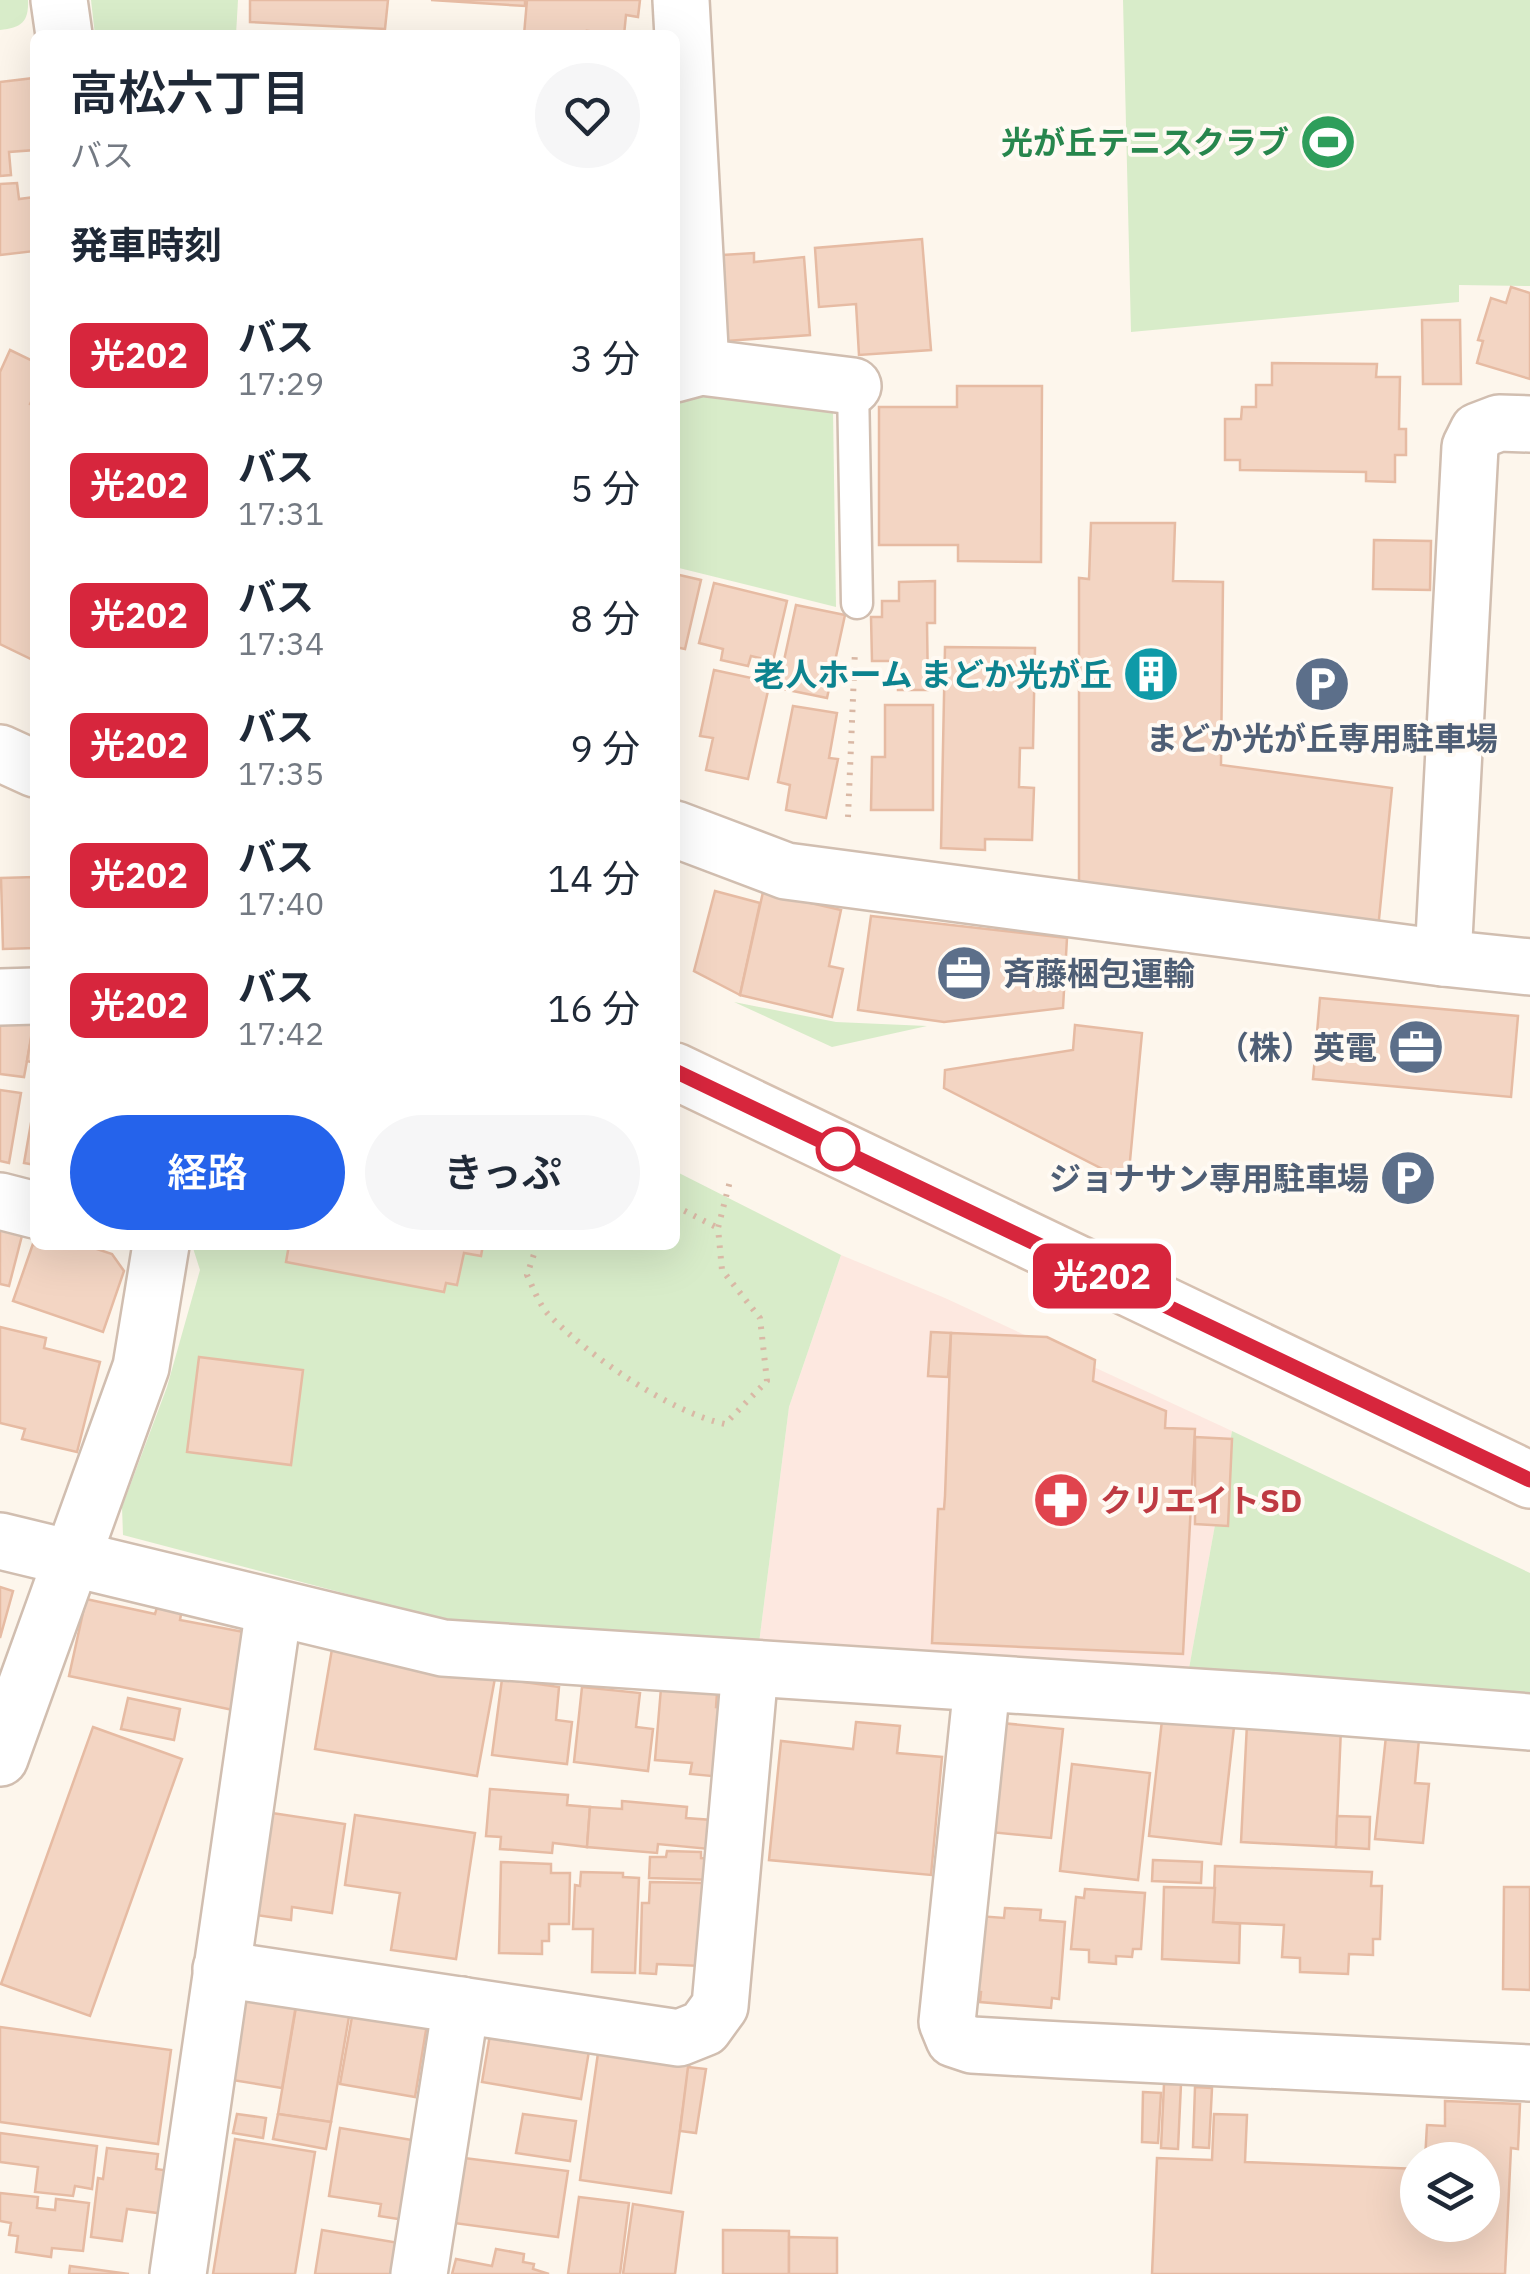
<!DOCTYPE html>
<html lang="ja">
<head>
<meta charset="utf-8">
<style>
	:root { --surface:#fff; --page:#f6f6f7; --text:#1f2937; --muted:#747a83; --accent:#2563eb }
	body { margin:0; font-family:"IBM Plex Sans","Noto Sans JP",sans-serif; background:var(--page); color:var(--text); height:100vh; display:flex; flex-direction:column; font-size:38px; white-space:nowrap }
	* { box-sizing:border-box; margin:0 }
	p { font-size:32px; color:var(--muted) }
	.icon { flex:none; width:55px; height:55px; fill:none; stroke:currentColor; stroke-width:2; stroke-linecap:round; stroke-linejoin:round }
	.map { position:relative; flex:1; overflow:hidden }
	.side { position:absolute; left:30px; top:30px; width:650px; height:1220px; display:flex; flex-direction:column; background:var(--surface); border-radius:15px; box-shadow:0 10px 40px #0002 }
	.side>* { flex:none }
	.badge { padding:0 20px; border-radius:15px; font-size:35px; line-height:65px }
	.fabs { position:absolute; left:1400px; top:2142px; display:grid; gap:20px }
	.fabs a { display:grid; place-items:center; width:100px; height:100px; border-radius:50%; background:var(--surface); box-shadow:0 10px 40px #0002; font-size:50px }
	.map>.badge { position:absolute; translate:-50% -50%; box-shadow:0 0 0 5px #fff }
	h2 { padding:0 40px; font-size:38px; line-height:90px }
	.round { display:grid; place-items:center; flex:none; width:105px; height:105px; border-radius:52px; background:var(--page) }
	.summary { display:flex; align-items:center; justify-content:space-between; height:170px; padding:0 40px }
	h1 { font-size:48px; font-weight:600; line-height:75px }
	.primary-button { display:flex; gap:20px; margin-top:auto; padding:20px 40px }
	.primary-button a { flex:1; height:115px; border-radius:60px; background:var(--accent); color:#fff; font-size:40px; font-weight:600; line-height:115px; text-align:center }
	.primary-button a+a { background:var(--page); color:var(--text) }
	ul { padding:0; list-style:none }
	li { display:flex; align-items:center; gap:30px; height:130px; padding:0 40px }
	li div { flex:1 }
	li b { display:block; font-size:38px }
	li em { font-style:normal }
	li .badge { min-width:110px; font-weight:700; text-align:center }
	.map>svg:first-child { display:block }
	.commercial { fill:#fde8e0 }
	.green { fill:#d8ecc9; fill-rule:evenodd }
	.building { fill:#f3d5c3; stroke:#e6bba3; stroke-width:2.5 }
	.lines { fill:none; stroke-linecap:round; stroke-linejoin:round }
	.lane-casing { stroke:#d1beb0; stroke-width:35 }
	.street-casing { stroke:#d1beb0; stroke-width:60 }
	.secondary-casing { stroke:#d6c0b0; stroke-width:60 }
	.path { stroke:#d9b8a5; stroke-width:6; stroke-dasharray:2.5 8; stroke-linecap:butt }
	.lane { stroke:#fff; stroke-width:30 }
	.street { stroke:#fff; stroke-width:55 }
	.secondary { stroke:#fff; stroke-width:55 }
	.line-casing { stroke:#fff; stroke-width:22 }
	.line { stroke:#d7263d; stroke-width:15 }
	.stop-dot { fill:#fff; stroke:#d7263d; stroke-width:5 }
	.labels { text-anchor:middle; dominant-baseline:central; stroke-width:8; stroke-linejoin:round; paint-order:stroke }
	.leisure-label { font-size:32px; font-weight:bold; fill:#27864d; stroke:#fffaf3; text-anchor:end }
	.culture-label { font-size:32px; font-weight:bold; fill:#0d838f; stroke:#fffaf3; text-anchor:end }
	.service-label { font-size:32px; font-weight:bold; fill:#4e5e75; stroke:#fffaf3; text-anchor:end }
	.health-label { font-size:32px; font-weight:bold; fill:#be3a42; stroke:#fffaf3; text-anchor:start }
</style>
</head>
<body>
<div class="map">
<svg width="1530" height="2274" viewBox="0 0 1530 2274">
	<rect width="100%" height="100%" fill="#fdf6ec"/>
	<polygon class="commercial" points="841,1255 945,1298 1232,1431 1188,1674 759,1643 789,1407"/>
	<g class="green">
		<path d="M0 0H28C29 22 21 28 0 30Z"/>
		<polygon points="91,0 238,0 236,35 95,35"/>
		<polygon points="1123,0 1530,0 1530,286 1459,285 1459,302 1131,332"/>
		<polygon points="675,389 833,411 836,607 675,567"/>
		<polygon points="734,1002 836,1022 927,1026 832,1047"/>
		<path d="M675 1171 841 1255 789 1407 759 1643 442 1622 385 1604 123 1535 122 1507 167 1387 200 1270 192 1245H289L444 1291 446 1283 458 1285 464 1253 481 1256 483 1245H675ZM199 1357 303 1371 291 1465 187 1452Z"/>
		<polygon points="1232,1431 1530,1573 1530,1700 1188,1674"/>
	</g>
	<g class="building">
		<polygon points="250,0 388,0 385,29 250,22"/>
		<polygon points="431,0 525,0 525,6"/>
		<polygon points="527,0 640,0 638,17 626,15 624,35 587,31 587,35 524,35"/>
		<polygon points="34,78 35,150 9,152 11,175 0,176 0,82"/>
		<polygon points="17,183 19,199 35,197 35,251 0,255 0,184"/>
		<polygon points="922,239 931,350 859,355 856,304 819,307 815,248"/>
		<polygon points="754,253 754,262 804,257 810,335 712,342 706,256"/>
		<polygon points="1511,287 1530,293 1530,379 1477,363 1483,341 1478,340 1491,298 1506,303"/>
		<polygon points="1422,320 1460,320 1461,384 1423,384"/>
		<polygon points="10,350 35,362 35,394 30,404 35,407 35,661 0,644 0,372"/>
		<polygon points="1272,363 1377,364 1376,377 1400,377 1399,429 1406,429 1406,455 1395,455 1395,482 1366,481 1366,472 1240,470 1240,460 1225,460 1225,419 1241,419 1242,407 1256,407 1256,385 1272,385"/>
		<polygon points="957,386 1042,386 1041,562 958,561 958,545 879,545 879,407 957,407"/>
		<polygon points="1091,523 1175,523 1173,581 1223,582 1221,765 1392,788 1378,929 1079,888 1079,578 1089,579"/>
		<polygon points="1374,540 1431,541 1430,590 1373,589"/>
		<polygon points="675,574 701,580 685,649 675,647"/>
		<polygon points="935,581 935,623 927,623 928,690 898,690 898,661 872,661 871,617 882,617 882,601 899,601 899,582"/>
		<polygon points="714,583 787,601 773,661 751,656 748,666 721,660 723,649 699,643"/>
		<polygon points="796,605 845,615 827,698 778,688"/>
		<polygon points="945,647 1035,648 1033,748 1020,748 1019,787 1034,788 1032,840 985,839 985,850 941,848"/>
		<polygon points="714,670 770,682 748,779 706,770 713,738 700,736"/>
		<polygon points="885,705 933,705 933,810 871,810 872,757 885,757"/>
		<polygon points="793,706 837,713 829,758 838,759 826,818 786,810 790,785 778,782"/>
		<polygon points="35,877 35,948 3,949 1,878"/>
		<polygon points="715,891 760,903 740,995 694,971"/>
		<polygon points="763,892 841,910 829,966 843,969 832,1017 740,995"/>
		<polygon points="871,916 1067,938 1063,1008 944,1022 858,1010"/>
		<polygon points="1320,998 1518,1016 1511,1097 1313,1079"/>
		<polygon points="0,1012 35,1018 24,1077 0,1074"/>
		<polygon points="35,1014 35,1063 27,1061"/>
		<polygon points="1075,1025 1142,1033 1128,1182 944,1088 945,1070 1073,1050"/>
		<polygon points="0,1090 21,1093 9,1163 0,1161"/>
		<polygon points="34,1106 35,1106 35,1165 24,1163"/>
		<polygon points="0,1218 25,1224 9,1286 0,1284"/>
		<polygon points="35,1238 35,1245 85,1245 112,1254 124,1271 103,1332 13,1301"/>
		<polygon points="289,1245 483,1245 481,1256 464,1253 457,1285 446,1283 444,1292 286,1262"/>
		<polygon points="0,1327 46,1338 44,1348 100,1362 77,1452 22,1439 25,1429 0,1423"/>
		<polygon points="931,1332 951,1333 948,1377 928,1376"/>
		<polygon points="951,1333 1047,1337 1095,1360 1093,1381 1166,1411 1165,1428 1195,1429 1183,1654 932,1643 938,1509 944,1509 945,1496"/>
		<polygon points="199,1357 303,1370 291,1465 187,1452"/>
		<polygon points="1195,1437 1232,1439 1228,1526 1195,1524"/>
		<polygon points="0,1587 13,1591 0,1638"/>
		<polygon points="86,1599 155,1614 158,1604 182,1609 180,1620 249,1633 233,1710 69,1676"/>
		<polygon points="332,1649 495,1678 477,1776 315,1749"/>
		<polygon points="502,1679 559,1687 556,1720 572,1722 567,1764 492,1755"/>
		<polygon points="582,1687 640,1693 636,1727 653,1729 648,1771 574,1762"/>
		<polygon points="661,1688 717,1693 716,1707 728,1708 722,1777 690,1774 692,1763 655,1760"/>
		<polygon points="128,1698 180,1709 174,1740 121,1729"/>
		<polygon points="1162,1720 1234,1727 1221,1844 1149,1836"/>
		<polygon points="856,1722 900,1726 897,1753 942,1757 931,1875 769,1860 781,1741 853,1749"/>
		<polygon points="991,1722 1063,1729 1051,1838 979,1831"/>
		<polygon points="1247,1724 1341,1728 1336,1847 1241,1842"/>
		<polygon points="93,1727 182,1759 90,2016 1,1984"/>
		<polygon points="1386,1736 1419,1739 1415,1783 1429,1784 1423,1843 1375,1839"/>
		<polygon points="1072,1764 1150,1773 1138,1880 1060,1871"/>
		<polygon points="490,1789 568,1795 567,1805 590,1807 587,1847 553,1843 552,1853 500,1849 501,1837 486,1836"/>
		<polygon points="622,1801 687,1807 686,1818 712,1820 709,1849 658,1844 657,1853 587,1847 590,1807 622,1809"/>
		<polygon points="272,1813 345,1824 332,1913 292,1907 291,1920 256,1915"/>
		<polygon points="355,1815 475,1833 456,1959 391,1950 400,1893 345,1885"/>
		<polygon points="1337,1816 1370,1817 1369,1849 1336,1847"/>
		<polygon points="667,1851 701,1852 701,1858 714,1859 714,1880 649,1878 650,1857 666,1857"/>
		<polygon points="1153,1860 1202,1862 1201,1883 1152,1881"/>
		<polygon points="501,1862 551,1864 551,1873 570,1873 569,1924 549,1924 549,1941 542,1941 542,1954 499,1953"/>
		<polygon points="1215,1866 1372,1872 1371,1886 1382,1886 1380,1939 1373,1939 1373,1955 1349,1954 1348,1974 1300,1972 1300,1958 1282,1957 1284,1925 1213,1922"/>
		<polygon points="581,1872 623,1873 623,1877 639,1878 635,1973 592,1972 593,1929 573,1929 575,1885 580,1886"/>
		<polygon points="650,1882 703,1883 701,1966 657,1964 656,1974 640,1973 642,1903 649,1903"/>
		<polygon points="1164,1887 1215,1888 1213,1922 1240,1924 1239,1963 1162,1959"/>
		<polygon points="1504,1887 1530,1887 1530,1990 1503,1989"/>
		<polygon points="1085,1889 1145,1893 1141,1949 1133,1949 1132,1957 1116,1956 1116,1964 1089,1962 1089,1950 1071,1949 1076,1897 1084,1898"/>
		<polygon points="1005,1908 1041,1910 1040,1920 1065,1922 1059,1999 1052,1998 1051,2008 980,2002 981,1992 973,1991 979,1916 1004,1918"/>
		<polygon points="299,1989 352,1999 331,2122 278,2114"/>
		<polygon points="240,1990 297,1999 282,2088 226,2079"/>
		<polygon points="355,2000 429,2012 415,2097 340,2084"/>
		<polygon points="492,2023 589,2051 581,2099 482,2082"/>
		<polygon points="0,2027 171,2050 158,2144 0,2122"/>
		<polygon points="600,2039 691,2052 671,2193 580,2180"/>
		<polygon points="688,2067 706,2069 696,2133 680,2131"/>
		<polygon points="1164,2084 1181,2084 1178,2149 1161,2148"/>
		<polygon points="1195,2087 1212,2088 1209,2148 1193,2147"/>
		<polygon points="1143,2092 1161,2093 1158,2143 1142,2142"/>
		<polygon points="1445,2101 1520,2104 1518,2149 1511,2148 1505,2274 1152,2274 1157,2158 1212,2160 1214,2114 1247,2115 1245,2162 1418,2169 1418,2225 1482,2225 1482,2160 1425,2160 1427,2125 1445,2126"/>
		<polygon points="237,2114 266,2118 263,2138 233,2133"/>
		<polygon points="278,2114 331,2122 326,2149 273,2139"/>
		<polygon points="523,2114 576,2121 570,2161 516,2153"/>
		<polygon points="340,2128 424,2142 411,2221 379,2216 381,2204 329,2196"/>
		<polygon points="0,2133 97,2146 92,2189 75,2186 73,2196 35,2192 38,2167 0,2162"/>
		<polygon points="235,2139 315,2152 295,2274 213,2274"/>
		<polygon points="107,2148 158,2154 156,2169 170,2171 165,2214 127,2209 122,2241 91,2237 98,2178 103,2179"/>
		<polygon points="464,2158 568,2171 558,2237 454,2223"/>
		<polygon points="0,2193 38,2197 37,2208 55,2210 56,2199 89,2203 83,2251 52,2248 51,2257 16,2252 18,2236 9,2235 11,2223 0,2221"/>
		<polygon points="579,2197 629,2203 620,2274 568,2274"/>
		<polygon points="633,2204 683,2212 675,2274 623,2274"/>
		<polygon points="322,2230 399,2243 394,2274 315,2274"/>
		<polygon points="723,2230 789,2231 789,2274 723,2274"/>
		<polygon points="789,2237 837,2238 837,2274 789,2274"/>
		<polygon points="496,2249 524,2254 523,2262 534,2264 533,2269 549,2274 452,2274 456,2259 492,2266"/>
		<polygon points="70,2266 129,2274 69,2274"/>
	</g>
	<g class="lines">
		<g class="lane-casing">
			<polyline id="lane" points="853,386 857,603"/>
		</g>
		<g class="street-casing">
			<g id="street">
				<polyline points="59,0 64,35"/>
				<polyline points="681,0 701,367"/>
				<polyline points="675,374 701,367 853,386"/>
				<polyline points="675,829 786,871 1443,958 1530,967"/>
				<polyline points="1443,958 1470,447 1478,431 1499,423 1530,424"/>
				<polyline points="0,997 35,996"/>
				<polyline points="0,1201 35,1210"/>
				<polyline points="0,1541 443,1648 1274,1702 1530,1722"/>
				<polyline points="982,1685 947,2022 954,2039 972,2045 1061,2050 1530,2073"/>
				<polyline points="0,1758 141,1367 161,1245"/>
				<polyline points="221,1969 679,2038 704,2028 720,2006 750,1670"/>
				<polyline points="178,2274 274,1608"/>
				<polyline points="419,2274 461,2005"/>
			</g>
		</g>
		<g class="secondary-casing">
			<g id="secondary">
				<polyline points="0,753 35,769"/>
				<polyline points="675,1071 1530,1480"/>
			</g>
		</g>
		<g class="path">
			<polyline points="848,817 855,650"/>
			<polyline points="675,1206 718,1228"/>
			<path d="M537 1245 527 1275C533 1287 539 1305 549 1315 589 1356 669 1412 725 1424L767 1381 760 1318 722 1270 718 1228 731 1177"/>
		</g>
		<use href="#lane" class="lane"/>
		<use href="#street" class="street"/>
		<use href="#secondary" class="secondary"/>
	</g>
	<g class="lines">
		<g class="line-casing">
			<polyline id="line" points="675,1071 1530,1480"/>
		</g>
		<use href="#line" class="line"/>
	</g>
	<defs>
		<g id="stadium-disc" transform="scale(2.875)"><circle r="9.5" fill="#2e9e5b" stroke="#fffaf3"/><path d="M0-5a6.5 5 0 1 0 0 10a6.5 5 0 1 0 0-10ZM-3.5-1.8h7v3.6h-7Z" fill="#fff"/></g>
		<g id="building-disc" transform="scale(2.875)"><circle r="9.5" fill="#0f9aa8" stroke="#fffaf3"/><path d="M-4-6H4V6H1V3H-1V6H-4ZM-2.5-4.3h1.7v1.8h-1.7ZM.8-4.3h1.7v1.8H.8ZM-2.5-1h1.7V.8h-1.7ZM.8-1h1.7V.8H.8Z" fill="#fff"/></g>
		<g id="parking-disc" transform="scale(2.875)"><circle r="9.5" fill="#5c6f8a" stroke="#fffaf3"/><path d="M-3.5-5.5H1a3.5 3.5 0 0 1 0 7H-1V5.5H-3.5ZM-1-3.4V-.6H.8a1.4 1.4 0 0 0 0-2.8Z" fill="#fff"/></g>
		<g id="office-disc" transform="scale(2.875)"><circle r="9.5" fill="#5c6f8a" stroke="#fffaf3"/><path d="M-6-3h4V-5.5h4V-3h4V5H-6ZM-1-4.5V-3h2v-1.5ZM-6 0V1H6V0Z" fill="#fff"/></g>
		<g id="pharmacy-disc" transform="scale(2.875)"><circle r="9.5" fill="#e0444e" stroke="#fffaf3"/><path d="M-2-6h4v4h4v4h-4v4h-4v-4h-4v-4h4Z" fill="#fff"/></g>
	</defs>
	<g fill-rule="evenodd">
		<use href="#stadium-disc" x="1328" y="142"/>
		<use href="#building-disc" x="1151" y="674"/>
		<use href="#parking-disc" x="1322" y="684"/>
		<use href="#office-disc" x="964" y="973"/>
		<use href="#office-disc" x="1416" y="1047"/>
		<use href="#parking-disc" x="1408" y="1178"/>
		<use href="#pharmacy-disc" x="1061" y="1500"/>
	</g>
	<circle class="stop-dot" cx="838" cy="1149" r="20"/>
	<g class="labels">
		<g class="leisure-label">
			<text x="1289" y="142">光が丘テニスクラブ</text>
		</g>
		<g class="culture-label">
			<text x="1112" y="674">老人ホーム まどか光が丘</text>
		</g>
		<g class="service-label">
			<text x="1322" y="738" text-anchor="middle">まどか光が丘専用駐車場</text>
			<text x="1003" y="973" text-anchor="start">斉藤梱包運輸</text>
			<text x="1377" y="1047">（株）英電</text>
			<text x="1369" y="1178">ジョナサン専用駐車場</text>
		</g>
		<g class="health-label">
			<text x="1100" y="1500">クリエイトSD</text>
		</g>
	</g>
</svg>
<div class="fabs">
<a><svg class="icon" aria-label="layers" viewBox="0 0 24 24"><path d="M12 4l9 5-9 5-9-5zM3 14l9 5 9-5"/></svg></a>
</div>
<b class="badge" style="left:1102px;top:1276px;background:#d7263d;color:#fff">光202</b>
<section class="side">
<div class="summary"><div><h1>高松六丁目</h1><p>バス</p></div><a class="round"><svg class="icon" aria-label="heart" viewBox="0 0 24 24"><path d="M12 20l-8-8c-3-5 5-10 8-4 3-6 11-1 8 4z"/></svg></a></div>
<h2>発車時刻</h2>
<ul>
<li><span class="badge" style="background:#d7263d;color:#fff">光202</span><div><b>バス</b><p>17:29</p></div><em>3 分</em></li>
<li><span class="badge" style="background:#d7263d;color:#fff">光202</span><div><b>バス</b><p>17:31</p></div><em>5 分</em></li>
<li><span class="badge" style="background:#d7263d;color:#fff">光202</span><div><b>バス</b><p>17:34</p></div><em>8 分</em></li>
<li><span class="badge" style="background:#d7263d;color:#fff">光202</span><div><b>バス</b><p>17:35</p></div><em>9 分</em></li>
<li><span class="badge" style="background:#d7263d;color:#fff">光202</span><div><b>バス</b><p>17:40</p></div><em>14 分</em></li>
<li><span class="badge" style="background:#d7263d;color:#fff">光202</span><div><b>バス</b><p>17:42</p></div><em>16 分</em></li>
</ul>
<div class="primary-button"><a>経路</a><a>きっぷ</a></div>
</section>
</div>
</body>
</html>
